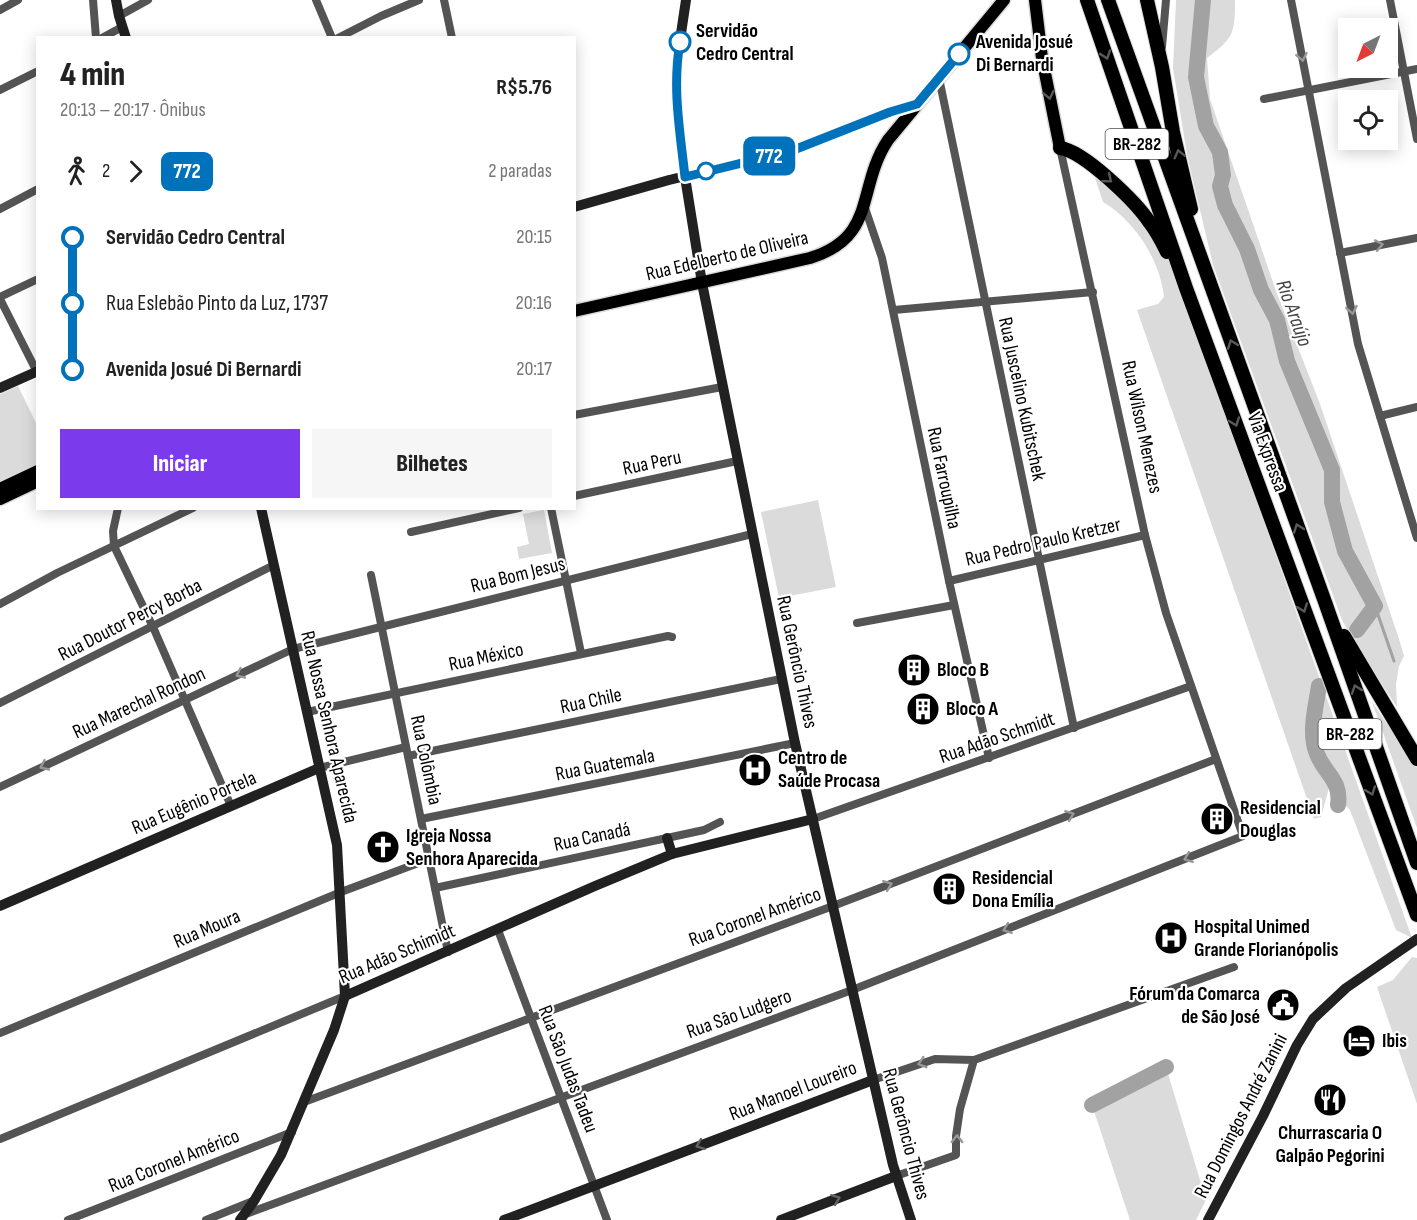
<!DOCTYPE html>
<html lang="pt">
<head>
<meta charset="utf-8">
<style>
	:root { --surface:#fff; --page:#f6f6f6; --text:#222; --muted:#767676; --accent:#7c3aed }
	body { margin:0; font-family:"Sofia Sans Condensed",sans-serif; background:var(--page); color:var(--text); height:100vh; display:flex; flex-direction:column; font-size:22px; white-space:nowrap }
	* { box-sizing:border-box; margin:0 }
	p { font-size:20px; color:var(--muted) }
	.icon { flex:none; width:33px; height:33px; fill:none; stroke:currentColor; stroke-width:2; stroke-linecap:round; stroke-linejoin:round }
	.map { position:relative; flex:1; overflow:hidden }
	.sheet { position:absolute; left:36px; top:36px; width:540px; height:474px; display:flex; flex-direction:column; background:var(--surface); border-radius:0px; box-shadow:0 3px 15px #0003 }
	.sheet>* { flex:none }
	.badge { padding:0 12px; border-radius:9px; font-size:21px; line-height:39px }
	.needle { width:39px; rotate:222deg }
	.controls { position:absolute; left:1338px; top:18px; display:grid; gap:12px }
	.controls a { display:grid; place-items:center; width:60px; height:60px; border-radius:0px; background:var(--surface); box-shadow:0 3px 15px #0003; font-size:30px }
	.map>.badge { position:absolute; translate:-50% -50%; box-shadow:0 0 0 3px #fff }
	.legs { display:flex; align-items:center; gap:9px; height:66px; padding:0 24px; font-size:20px }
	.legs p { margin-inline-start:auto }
	.head { display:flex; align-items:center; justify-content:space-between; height:102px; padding:0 24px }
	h1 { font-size:33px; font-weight:800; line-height:45px }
	.cta { display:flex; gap:12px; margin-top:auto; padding:12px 24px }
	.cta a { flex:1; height:69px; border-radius:0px; background:var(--accent); color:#fff; font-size:24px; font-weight:800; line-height:69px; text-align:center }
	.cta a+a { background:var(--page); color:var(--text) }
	ul { padding:0 24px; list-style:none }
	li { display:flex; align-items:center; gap:21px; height:66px; font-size:22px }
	li i { display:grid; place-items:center; width:9px; height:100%; margin:0 8px; background:currentColor }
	li i::after { content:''; width:15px; height:15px; margin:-8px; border:4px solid; border-radius:50%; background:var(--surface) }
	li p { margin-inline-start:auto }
	li:first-child i { background:linear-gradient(#0000 50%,currentColor 0) }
	li:last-child i { background:linear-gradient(currentColor 50%,#0000 0) }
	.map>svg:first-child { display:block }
	.green { fill:#dbdbdb }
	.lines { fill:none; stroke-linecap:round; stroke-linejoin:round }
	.stream { stroke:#a2a2a2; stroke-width:3 }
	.river { stroke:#a2a2a2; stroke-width:16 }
	.primary-casing { stroke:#dbdbdb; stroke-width:15 }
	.highway-casing { stroke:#dbdbdb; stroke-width:16 }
	.street { stroke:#545454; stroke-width:8 }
	.secondary { stroke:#212121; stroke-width:10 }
	.primary { stroke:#000; stroke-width:12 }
	.highway { stroke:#000; stroke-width:14 }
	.oneway { stroke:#595959 }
	.oneway2 { stroke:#989898 }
	.oneway3 { stroke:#646464 }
	.line-1-casing { stroke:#fff; stroke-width:14 }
	.line-1 { stroke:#0072bc; stroke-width:9 }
	.stop-1-dot { fill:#fff; stroke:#0072bc; stroke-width:3 }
	.labels { text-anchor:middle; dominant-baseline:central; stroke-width:4.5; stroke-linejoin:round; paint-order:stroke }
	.shield { fill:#fff; stroke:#4c4c4c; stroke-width:1.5 }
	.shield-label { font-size:18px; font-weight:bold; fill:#000 }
	.stop-label { font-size:20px; font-weight:bold; fill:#000; stroke:#fff; text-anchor:start }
	.street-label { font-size:20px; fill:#000; stroke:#fff }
	.poi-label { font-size:20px; font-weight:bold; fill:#000; stroke:#fff; text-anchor:start }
	.water-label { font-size:21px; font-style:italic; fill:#434343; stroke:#fff }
</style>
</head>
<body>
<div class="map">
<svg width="1417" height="1220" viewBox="0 0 1417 1220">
	<rect width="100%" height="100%" fill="#fff"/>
	<g class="green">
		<path d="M1176 0H1235C1235 33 1234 38 1207 58L1210 99 1276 291 1320 404 1399 639 1404 656 1399 666 1396 684 1397 707 1357 647 1342 620 1213 265 1187 155 1173 68Z"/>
		<path d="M1093 172C1124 200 1151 230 1173 266L1412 938 1396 930 1350 810 1329 788 1321 817 1314 819 1137 310 1158 304 1164 297C1160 260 1135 221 1103 202Z"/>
		<polygon points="18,386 37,425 37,464 0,483 0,394"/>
		<polygon points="818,500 836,587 779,598 761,512"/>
		<polygon points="544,510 552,553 519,559 517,547 529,544 523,514"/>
		<polygon points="1372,702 1417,768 1417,828"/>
		<polygon points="1412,957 1417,958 1417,1104 1377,987 1393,980"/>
		<polygon points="1166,1067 1206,1200 1196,1220 1130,1220 1092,1105"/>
	</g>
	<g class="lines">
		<polyline class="stream" points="1375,606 1394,661"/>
		<g class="river">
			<polyline points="1203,0 1196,77 1206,126 1220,152 1223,175 1220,186 1225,205 1247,249 1261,290 1277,320 1287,361 1332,470 1332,502 1345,551 1375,606 1357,630"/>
			<path d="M1319 686C1316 706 1309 731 1316 751 1322 772 1342 779 1338 805"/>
			<polyline points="1092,1105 1166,1067"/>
		</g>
		<g class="primary-casing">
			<g id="primary">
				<polyline points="1035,0 1042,58 1060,148"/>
				<path d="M574 311 810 258C878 237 856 188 888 140L1004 0"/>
				<polyline points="0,489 38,471"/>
				<polyline points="0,499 38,481"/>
			</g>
		</g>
		<g class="highway-casing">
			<g id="highway">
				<polyline points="1087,0 1186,288 1417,915"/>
				<polyline points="1108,0 1325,602 1417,863"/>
				<polyline points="1147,0 1162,67 1173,132 1191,209"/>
				<path d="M1060 148C1084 151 1136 202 1150 223 1157 232 1162 242 1167 252"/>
				<polyline points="1344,636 1417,759"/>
			</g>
		</g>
		<g class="street">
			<polyline points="93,0 96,38"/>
			<polyline points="316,0 332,38"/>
			<polyline points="444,0 452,38"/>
			<polyline points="1291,0 1358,344 1417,538"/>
			<polyline points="1390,0 1417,139"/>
			<polyline points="0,10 18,0"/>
			<polyline points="119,16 148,0"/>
			<polyline points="102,38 122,27"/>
			<polyline points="338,38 381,16 419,0"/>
			<polyline points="1162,47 1166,0"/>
			<polyline points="939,78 1074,728"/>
			<polyline points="0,90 38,71"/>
			<polyline points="1264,99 1417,69"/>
			<polyline points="864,205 882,258 949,581 989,758"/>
			<polyline points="0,209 38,189"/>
			<polyline points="1340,253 1417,238"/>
			<polyline points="0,297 38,279"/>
			<polyline points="0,299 38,374"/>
			<polyline points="894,310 1093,292"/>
			<polyline points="574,415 722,387"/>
			<polyline points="1380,416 1417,407"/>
			<polyline points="574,496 737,461"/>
			<polyline points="118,508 113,531 114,546 153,627 231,806"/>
			<polyline points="551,508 581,653"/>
			<polyline points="411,532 519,508"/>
			<polyline points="371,575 448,952"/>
			<polyline points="949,581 1145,535"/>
			<polyline points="0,604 57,573 193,508"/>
			<polyline points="857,623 954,605"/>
			<polyline points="0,703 274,565"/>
			<polyline points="307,712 668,636 672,637"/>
			<polyline points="408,756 781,679"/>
			<polyline points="319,768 406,747"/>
			<polyline points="0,787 293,649 752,534"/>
			<polyline points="421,819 795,743"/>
			<polyline points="813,819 1191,686"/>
			<polyline points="435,888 704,830 720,822"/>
			<polyline points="498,930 607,1220"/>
			<polyline points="0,1033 341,892 429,859"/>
			<polyline points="873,1080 935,1059 974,1060 1234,967"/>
			<polyline points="304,1102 833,906 1216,759"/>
			<polyline points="0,1139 345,996"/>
			<polyline points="896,1176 956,1155 956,1136 960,1109 974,1060"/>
			<polyline points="246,1214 852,990 1243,836 1166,613 1145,535 1060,148"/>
			<polyline points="68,1220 292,1132"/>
			<polyline points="206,1220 253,1201"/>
		</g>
		<g class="secondary">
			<polyline points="116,0 119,16 126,38"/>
			<polyline points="686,0 676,67 676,101 685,177 702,283 795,743 893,1165 911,1220"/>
			<polyline points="574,207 669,180 791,151 890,112 917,104"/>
			<polyline points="0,388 38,371"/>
			<polyline points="667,838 672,854"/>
			<polyline points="0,906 319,768"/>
			<polyline points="345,996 595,886 672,854 813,819"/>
			<polyline points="240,1220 254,1201 281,1155 334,1030 345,996 337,845 261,508"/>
			<polyline points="504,1220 873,1080"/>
			<polyline points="781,1220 896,1176"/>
			<polyline points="1208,1220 1263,1116 1297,1045 1313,1019 1346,988 1417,939"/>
		</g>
		<use href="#primary" class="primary"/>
		<use href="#highway" class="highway"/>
	</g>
	<defs><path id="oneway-chevron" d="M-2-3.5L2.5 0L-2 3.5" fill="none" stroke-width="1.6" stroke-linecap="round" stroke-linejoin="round" transform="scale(1.5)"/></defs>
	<g class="oneway">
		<use href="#oneway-chevron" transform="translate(1106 55) rotate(71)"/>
		<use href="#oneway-chevron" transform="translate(1049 95) rotate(78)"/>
		<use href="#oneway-chevron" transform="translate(1179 154) rotate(-104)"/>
		<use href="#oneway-chevron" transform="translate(1108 179) rotate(40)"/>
		<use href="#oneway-chevron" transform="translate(1232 344) rotate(-110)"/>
		<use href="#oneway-chevron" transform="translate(1235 422) rotate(70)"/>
		<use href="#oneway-chevron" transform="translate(1298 528) rotate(-110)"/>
		<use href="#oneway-chevron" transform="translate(1303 608) rotate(70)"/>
		<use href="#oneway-chevron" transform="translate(1356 689) rotate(-109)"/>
		<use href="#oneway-chevron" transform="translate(1371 791) rotate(70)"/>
	</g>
	<g class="oneway2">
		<use href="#oneway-chevron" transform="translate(1302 57) rotate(79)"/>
		<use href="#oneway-chevron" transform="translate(1379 245) rotate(-11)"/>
		<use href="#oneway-chevron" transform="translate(1352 310) rotate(79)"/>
		<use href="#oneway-chevron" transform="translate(240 674) rotate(155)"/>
		<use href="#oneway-chevron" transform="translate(44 766) rotate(155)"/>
		<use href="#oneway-chevron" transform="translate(1070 815) rotate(-21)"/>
		<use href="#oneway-chevron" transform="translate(1188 858) rotate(159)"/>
		<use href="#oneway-chevron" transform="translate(888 885) rotate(-21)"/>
		<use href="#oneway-chevron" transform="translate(1007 929) rotate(159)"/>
		<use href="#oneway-chevron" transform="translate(922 1063) rotate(163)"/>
		<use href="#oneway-chevron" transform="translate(957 1139) rotate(-89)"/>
	</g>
	<g class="oneway3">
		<use href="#oneway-chevron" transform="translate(700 1145) rotate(159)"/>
		<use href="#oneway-chevron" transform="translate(836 1199) rotate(-21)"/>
	</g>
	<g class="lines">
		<g class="line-1-casing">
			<path id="line-1" d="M680 42C672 88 680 131 685 177L791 151 890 112 917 104 959 54"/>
		</g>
		<use href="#line-1" class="line-1"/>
	</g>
	<defs>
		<g id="building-disc" transform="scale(1.725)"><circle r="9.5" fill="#000" stroke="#fff"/><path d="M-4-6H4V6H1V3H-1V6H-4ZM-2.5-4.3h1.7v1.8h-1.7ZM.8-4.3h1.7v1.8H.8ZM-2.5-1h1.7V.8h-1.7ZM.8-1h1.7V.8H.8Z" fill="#fff"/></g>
		<g id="hospital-disc" transform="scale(1.725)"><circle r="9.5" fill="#000" stroke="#fff"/><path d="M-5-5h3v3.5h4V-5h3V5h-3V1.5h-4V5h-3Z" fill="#fff"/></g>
		<g id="church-disc" transform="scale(1.725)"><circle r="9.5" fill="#000" stroke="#fff"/><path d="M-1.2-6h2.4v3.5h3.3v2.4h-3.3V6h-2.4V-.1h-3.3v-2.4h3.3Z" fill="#fff"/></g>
		<g id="civic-disc" transform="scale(1.725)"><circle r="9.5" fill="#000" stroke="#fff"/><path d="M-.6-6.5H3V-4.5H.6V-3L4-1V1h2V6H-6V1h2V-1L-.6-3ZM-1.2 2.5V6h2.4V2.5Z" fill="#fff"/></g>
		<g id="hotel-disc" transform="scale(1.725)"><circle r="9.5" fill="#000" stroke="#fff"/><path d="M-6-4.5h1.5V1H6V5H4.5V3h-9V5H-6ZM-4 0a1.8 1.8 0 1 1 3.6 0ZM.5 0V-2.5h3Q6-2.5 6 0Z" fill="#fff"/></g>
		<g id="restaurant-disc" transform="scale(1.725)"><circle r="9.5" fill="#000" stroke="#fff"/><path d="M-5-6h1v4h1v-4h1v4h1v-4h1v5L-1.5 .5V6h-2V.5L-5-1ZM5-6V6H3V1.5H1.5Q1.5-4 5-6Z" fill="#fff"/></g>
	</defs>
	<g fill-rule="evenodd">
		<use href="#building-disc" x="914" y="670"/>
		<use href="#building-disc" x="923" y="709"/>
		<use href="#hospital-disc" x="755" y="770"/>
		<use href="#building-disc" x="1217" y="819"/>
		<use href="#church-disc" x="383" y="847"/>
		<use href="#building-disc" x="949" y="889"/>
		<use href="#hospital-disc" x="1171" y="938"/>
		<use href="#civic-disc" x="1283" y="1005"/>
		<use href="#hotel-disc" x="1359" y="1041"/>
		<use href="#restaurant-disc" x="1330" y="1100"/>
	</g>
	<g class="stop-1-dot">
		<circle cx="680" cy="42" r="10"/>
		<circle cx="959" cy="54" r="10"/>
		<circle cx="706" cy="171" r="8"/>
	</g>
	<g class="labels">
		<g class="shield">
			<rect x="1105.5" y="129" width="63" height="30" rx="4.5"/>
			<rect x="1318.5" y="719" width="63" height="30" rx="4.5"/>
		</g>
		<g class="shield-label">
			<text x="1137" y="144">BR-282</text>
			<text x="1350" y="734">BR-282</text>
		</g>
		<g class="stop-label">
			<text x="696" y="31">Servidão<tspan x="696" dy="23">Cedro Central</tspan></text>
			<text x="976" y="42">Avenida Josué<tspan x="976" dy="23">Di Bernardi</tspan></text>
		</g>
		<g class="street-label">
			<text transform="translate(727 256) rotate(-13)">Rua Edelberto de Oliveira</text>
			<text transform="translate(1022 399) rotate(78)">Rua Juscelino Kubitschek</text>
			<text transform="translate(1142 427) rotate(78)">Rua Wilson Menezes</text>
			<text transform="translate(1267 452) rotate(70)">Via Expressa</text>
			<text transform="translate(652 463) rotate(-12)">Rua Peru</text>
			<text transform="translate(944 478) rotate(78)">Rua Farroupilha</text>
			<text transform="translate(1043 542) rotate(-13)">Rua Pedro Paulo Kretzer</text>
			<text transform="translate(518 575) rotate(-14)">Rua Bom Jesus</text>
			<text transform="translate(130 620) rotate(-27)">Rua Doutor Percy Borba</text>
			<text transform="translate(486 657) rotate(-12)">Rua México</text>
			<text transform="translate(797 662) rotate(78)">Rua Gerôncio Thives</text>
			<text transform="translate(591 701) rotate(-12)">Rua Chile</text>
			<text transform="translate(139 703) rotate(-25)">Rua Marechal Rondon</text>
			<text transform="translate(329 727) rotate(77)">Rua Nossa Senhora Aparecida</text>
			<text transform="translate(997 738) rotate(-19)">Rua Adão Schmidt</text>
			<text transform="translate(426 760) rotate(78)">Rua Colômbia</text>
			<text transform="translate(605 765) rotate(-11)">Rua Guatemala</text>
			<text transform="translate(194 803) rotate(-23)">Rua Eugênio Portela</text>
			<text transform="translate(592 837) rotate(-12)">Rua Canadá</text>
			<text transform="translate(755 917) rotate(-20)">Rua Coronel Américo</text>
			<text transform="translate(207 929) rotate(-23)">Rua Moura</text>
			<text transform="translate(397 954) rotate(-23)">Rua Adão Schimidt</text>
			<text transform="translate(739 1014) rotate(-20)">Rua São Ludgero</text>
			<text transform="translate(568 1069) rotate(69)">Rua São Judas Tadeu</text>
			<text transform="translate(793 1091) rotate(-21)">Rua Manoel Loureiro</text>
			<text transform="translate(1241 1116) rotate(-63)">Rua Domingos André Zanini</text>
			<text transform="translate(906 1134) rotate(75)">Rua Gerôncio Thives</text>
			<text transform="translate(174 1161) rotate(-22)">Rua Coronel Américo</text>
		</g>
		<g class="poi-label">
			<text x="937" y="670">Bloco B</text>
			<text x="946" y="709">Bloco A</text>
			<text x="778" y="758">Centro de<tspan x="778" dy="23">Saúde Procasa</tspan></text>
			<text x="1240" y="808">Residencial<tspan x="1240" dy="23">Douglas</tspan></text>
			<text x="406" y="836">Igreja Nossa<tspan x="406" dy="23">Senhora Aparecida</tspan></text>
			<text x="972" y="878">Residencial<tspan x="972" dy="23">Dona Emília</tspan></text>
			<text x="1194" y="927">Hospital Unimed<tspan x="1194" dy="23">Grande Florianópolis</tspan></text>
			<text x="1260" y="994" text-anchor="end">Fórum da Comarca<tspan x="1260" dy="23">de São José</tspan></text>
			<text x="1382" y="1041">Ibis</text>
			<text x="1330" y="1133" text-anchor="middle">Churrascaria O<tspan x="1330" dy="23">Galpão Pegorini</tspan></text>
		</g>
		<g class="water-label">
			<text transform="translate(1294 313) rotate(70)">Rio Araújo</text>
		</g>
	</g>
</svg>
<div class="controls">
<a><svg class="needle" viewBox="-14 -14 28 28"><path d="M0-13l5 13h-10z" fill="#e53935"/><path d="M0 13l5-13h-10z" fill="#767676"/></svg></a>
<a><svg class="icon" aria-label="locate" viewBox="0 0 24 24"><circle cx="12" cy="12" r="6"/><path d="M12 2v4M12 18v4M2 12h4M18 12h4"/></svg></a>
</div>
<b class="badge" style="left:769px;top:156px;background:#0072bc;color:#fff">772</b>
<section class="sheet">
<div class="head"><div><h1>4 min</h1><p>20:13 – 20:17 · Ônibus</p></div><b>R$5.76</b></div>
<div class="legs"><svg class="icon" aria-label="walk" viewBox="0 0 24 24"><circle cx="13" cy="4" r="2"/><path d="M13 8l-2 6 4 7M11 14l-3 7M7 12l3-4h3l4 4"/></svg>2<svg class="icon" aria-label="forward" viewBox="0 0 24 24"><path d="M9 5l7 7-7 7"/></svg><b class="badge" style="background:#0072bc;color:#fff">772</b><p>2 paradas</p></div>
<ul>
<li><i style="color:#0072bc"></i><b>Servidão Cedro Central</b><p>20:15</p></li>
<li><i style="color:#0072bc"></i><span>Rua Eslebão Pinto da Luz, 1737</span><p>20:16</p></li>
<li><i style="color:#0072bc"></i><b>Avenida Josué Di Bernardi</b><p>20:17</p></li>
</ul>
<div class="cta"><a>Iniciar</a><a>Bilhetes</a></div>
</section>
</div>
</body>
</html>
